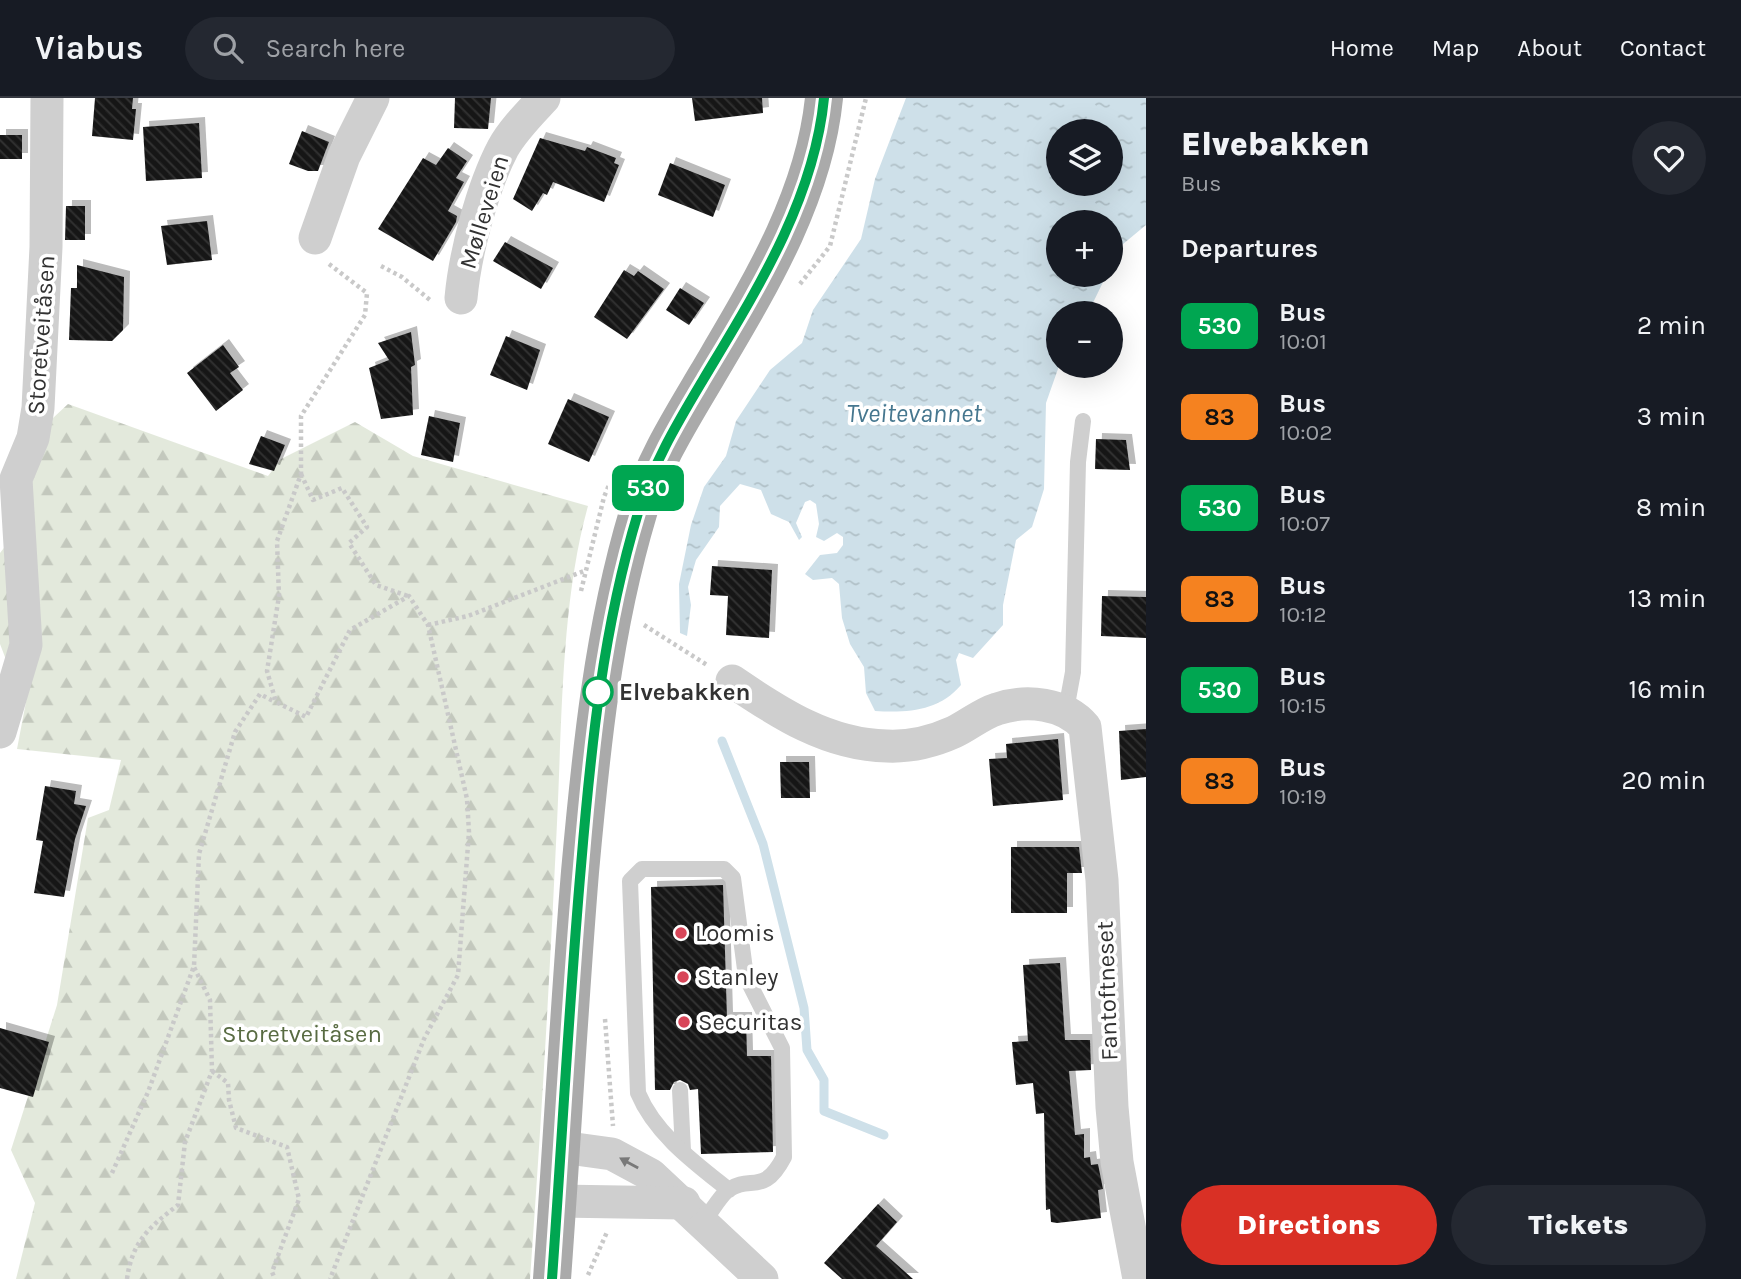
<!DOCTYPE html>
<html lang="en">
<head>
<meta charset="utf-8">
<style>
	:root { --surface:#171b24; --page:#242831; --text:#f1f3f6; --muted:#9ea1a6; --line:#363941; --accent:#d93025 }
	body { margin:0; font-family:Karla,sans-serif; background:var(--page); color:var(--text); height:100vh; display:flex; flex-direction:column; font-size:26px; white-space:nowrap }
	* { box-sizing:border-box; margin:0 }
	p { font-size:23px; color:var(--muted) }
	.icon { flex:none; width:38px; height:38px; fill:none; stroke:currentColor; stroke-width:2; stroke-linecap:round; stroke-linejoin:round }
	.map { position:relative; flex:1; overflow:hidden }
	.panel { display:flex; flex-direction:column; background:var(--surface); width:595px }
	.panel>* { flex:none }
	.badge { padding:0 14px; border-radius:10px; font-size:24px; line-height:46px }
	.tools { position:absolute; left:1046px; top:21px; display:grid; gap:14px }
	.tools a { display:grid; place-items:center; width:77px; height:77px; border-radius:50%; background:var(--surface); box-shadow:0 7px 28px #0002; font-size:35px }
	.map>.badge { position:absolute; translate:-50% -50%; box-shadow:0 0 0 4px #fff }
	h2 { padding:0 35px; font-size:26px; line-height:63px }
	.round { display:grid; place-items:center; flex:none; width:74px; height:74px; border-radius:37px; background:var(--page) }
	.headline { display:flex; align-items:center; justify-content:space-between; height:119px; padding:0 35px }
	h1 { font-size:33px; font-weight:800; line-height:52px }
	.primary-button { display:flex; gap:14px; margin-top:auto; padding:14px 35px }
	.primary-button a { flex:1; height:80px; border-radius:42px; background:var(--accent); color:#fff; font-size:28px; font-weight:800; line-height:80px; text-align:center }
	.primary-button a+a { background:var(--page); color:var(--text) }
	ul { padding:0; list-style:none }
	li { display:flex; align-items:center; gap:21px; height:91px; padding:0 35px }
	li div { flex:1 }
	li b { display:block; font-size:26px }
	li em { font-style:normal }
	li .badge { min-width:77px; font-weight:700; text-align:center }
	header { display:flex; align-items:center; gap:42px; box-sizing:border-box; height:98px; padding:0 35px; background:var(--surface); border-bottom:2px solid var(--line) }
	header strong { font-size:33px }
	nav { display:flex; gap:38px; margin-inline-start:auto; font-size:24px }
	.search { width:490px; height:63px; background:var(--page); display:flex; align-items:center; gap:18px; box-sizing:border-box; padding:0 24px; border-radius:38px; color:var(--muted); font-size:26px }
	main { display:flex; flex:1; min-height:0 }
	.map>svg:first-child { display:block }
	.forest { fill:url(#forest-firs) }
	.water { fill:url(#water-ripples); fill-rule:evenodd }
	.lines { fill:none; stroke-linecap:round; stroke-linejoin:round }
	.stream { stroke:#cee0e9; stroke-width:9 }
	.building { fill:url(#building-back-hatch); filter:url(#shadow) }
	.path { stroke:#c9c9c9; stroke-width:4.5; stroke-dasharray:3.5 3.5; stroke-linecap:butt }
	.lane { stroke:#cfcfcf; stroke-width:16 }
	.street { stroke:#cfcfcf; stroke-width:33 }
	.primary { stroke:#aaa; stroke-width:38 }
	.oneway { fill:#797979 }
	.line-casing { stroke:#fff; stroke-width:16 }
	.line { stroke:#00a651; stroke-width:10 }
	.stop-dot { fill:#fff; stroke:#00a651; stroke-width:3.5 }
	.poi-dot { fill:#d84659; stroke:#fff; stroke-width:2.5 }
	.labels { text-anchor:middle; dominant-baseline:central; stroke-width:7; stroke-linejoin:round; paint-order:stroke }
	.street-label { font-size:24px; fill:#323232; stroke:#fff }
	.stop-label { font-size:24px; font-weight:bold; fill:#323232; stroke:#fff; text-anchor:start }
	.poi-label { font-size:24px; fill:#323232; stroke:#fff; text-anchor:start }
	.park-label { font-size:24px; fill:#586b42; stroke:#fff }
	.water-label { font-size:26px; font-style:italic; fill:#46778f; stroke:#fff }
</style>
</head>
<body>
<header>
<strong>Viabus</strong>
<div class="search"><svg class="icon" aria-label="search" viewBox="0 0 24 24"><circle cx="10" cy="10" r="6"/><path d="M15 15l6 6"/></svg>Search here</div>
<nav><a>Home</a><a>Map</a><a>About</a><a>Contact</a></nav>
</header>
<main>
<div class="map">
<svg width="1146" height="1181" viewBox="0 0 1146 1181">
	<defs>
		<pattern id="forest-firs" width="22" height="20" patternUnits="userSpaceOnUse" patternTransform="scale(1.75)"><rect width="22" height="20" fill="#e3e9dc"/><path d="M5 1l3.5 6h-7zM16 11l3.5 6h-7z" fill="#c3c8bd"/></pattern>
		<pattern id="water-ripples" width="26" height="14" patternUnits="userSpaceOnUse" patternTransform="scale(1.75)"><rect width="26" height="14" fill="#cee0e9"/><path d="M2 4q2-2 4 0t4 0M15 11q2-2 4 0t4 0" fill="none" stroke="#b1c1c8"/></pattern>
		<pattern id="building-back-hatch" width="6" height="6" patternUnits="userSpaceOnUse" patternTransform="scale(1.75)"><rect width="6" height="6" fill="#191919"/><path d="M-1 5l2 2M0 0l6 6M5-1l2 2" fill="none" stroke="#323232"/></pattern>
		<filter id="shadow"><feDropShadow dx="6" dy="-6" stdDeviation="0" flood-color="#0004"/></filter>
	</defs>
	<rect width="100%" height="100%" fill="#fff"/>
	<path class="forest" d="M68 306 268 378 281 361 355 324 413 358 588 408C561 504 562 625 557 725 550 877 541 1029 530 1181H16L35 1105 11 1052 57 907 88 720 109 712 121 662 17 651 33 567 10 572 0 546V455L7 446 38 334Z"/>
	<path class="water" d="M906 0H1146V127L1111 156V124H1059V177H1104L1105 180 1088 215H1059V268L1046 305 1044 391 1032 429 1016 442 1003 507V527L973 560 959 555 956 562 961 587C939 613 908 615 875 613L866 595 864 569 850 546 842 520 839 486 832 480 813 482 805 476 820 457 837 455 843 447V439L837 435 824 443 816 439 819 426 816 406 810 402 805 404 796 425 802 439 799 442 789 424 771 416 761 392 740 386 720 408 719 429 696 462 688 489 691 507 687 538 680 535 679 486 691 427 704 389 726 358 736 323 770 272 802 245 813 212 861 141 875 81ZM1059 33H1111V86H1059Z"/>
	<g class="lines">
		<polyline class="stream" points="722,643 763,746 804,910 807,952 824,982 824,1013 884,1037"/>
	</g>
	<g class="building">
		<polygon points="95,0 133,0 132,11 136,11 133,42 92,38"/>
		<polygon points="455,0 491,0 488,31 454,30"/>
		<polygon points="692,0 762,0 763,15 695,23"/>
		<polygon points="199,25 202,80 146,83 143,29"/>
		<polygon points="302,33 329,44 318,73 308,73 289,66"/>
		<rect x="0" y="37" width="22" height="24"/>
		<polygon points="540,40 585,53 587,49 616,60 614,65 619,67 604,104 553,84 547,97 543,95 532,113 513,101"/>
		<polygon points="448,50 467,63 456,80 464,84 448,113 457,118 456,124 433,163 378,131 423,60 436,67"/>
		<polygon points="670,65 725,87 713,119 658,97"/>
		<polygon points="66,108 85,108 85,142 65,142"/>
		<polygon points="207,123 212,162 167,167 161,128"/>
		<polygon points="505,144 553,170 541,191 493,163"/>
		<polygon points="77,167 124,179 123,232 112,243 69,242 71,190 77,190"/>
		<polygon points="624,172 634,178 638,173 664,191 627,241 594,219"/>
		<polygon points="680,190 704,205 689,227 666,212"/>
		<polygon points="411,234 415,267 411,269 413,317 381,321 369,270 389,262 378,245"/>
		<polygon points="506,238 540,252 527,292 490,277"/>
		<polygon points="223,247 239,269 230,275 243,292 216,313 187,275"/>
		<polygon points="568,301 609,319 589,364 548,346"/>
		<polygon points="429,318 460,325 453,364 421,357"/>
		<polygon points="261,338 285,347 274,373 249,366"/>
		<polygon points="1096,341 1126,342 1130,372 1095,371"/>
		<polygon points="712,468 772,472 769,540 726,537 728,498 710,497"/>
		<polygon points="1102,498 1146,499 1146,540 1101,538"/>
		<polygon points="1146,631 1146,679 1121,682 1119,633"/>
		<polygon points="1058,641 1063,702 993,708 989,661 1007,660 1006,646"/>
		<polygon points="780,664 809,664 810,700 781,700"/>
		<polygon points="45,688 76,693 74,706 86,708 75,741 64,799 34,795 43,743 36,742"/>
		<polygon points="1011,749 1079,749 1082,775 1067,775 1067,815 1011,815"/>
		<polygon points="723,787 727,920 746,920 747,958 771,958 773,1054 701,1056 698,991 690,992 688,986 680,982 674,984 670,992 655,992 651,789"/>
		<polygon points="1060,865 1065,942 1090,942 1091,972 1069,973 1075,1037 1084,1036 1084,1060 1090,1059 1091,1067 1098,1066 1103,1091 1098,1092 1101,1120 1057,1125 1051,1124 1050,1111 1046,1112 1044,1015 1036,1016 1033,985 1016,987 1012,944 1028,943 1023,867"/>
		<polygon points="0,930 49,944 33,999 0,990"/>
		<polygon points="878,1106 897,1124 876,1148 913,1181 842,1181 824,1165"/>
	</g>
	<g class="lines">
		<g class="path">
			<polyline points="329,166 367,195 365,217 301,318 301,376 277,443 279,498 267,573 276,604 306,619 350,532 409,498 428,527 467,701 469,734 458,877 424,941 330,1181"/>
			<polyline points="381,168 402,179 430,202"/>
			<polyline points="800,186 830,148 866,0"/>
			<polyline points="301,376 313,402 342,390 367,429 349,445 376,487 408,498"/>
			<polyline points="581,493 604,399 609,387"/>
			<polyline points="428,527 468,518 584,473"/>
			<polyline points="644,527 707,567"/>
			<polyline points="605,921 613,1028"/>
			<polyline points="212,973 228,985 229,1002 236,1030 287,1049 299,1101 272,1174 275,1181"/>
			<polyline points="112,1075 148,994 194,868 199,756 235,634 260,596 275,604"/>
			<polyline points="588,1177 607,1134"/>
			<path d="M127 1181C132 1144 149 1129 178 1107L185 1044 212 973 210 902 194 869"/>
		</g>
		<g class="lane">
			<polyline points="1066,612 1073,574 1078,364 1083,323"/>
			<polyline points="680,992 683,1053"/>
			<path d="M703 1124C711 1115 719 1099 728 1092 751 1076 763 1099 784 1059L782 950 746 879 733 780 724 771H642L630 783 638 995C655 1036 695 1065 729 1092"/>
		</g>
		<g class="street">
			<polyline points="315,140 344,58 373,0"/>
			<path d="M461 200C465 156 482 90 503 50 513 32 530 15 544 0"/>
			<path d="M732 583C779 615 828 647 887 648 909 649 934 643 954 634 969 627 981 616 997 611 1026 601 1065 605 1085 629L1102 782 1112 1009 1117 1064 1139 1181"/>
			<polyline points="0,634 26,547 16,381 33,340 38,310 46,149 47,0"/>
			<polyline points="561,1049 612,1056 651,1077 762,1181"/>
			<polyline points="558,1103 684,1105"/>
		</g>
		<path class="primary" d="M552 1181C562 1045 569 909 580 774 591 652 603 532 638 415 653 365 681 321 707 277 757 192 814 101 824 0"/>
	</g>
	<defs><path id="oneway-solid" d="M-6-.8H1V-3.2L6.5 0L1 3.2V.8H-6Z" transform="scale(1.75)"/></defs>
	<use class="oneway" href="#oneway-solid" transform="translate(629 1065) rotate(-151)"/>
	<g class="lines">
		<g class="line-casing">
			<path id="line" d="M552 1181C562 1043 569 905 581 768 591 648 603 530 638 415 652 367 678 324 703 282 755 195 814 103 824 0"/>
		</g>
		<use href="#line" class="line"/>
	</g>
	<circle class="stop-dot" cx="598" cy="594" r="14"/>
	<g class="poi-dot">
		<circle cx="681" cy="835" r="7"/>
		<circle cx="683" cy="879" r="7"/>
		<circle cx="684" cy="924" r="7"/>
	</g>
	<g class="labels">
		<g class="street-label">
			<text transform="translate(484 114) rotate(-73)">Mølleveien</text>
			<text transform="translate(41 237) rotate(-86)">Storetveitåsen</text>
			<text transform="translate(1107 893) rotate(-92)">Fantoftneset</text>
		</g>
		<g class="stop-label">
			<text x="619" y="594">Elvebakken</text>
		</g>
		<g class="poi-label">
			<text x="695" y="835">Loomis</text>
			<text x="697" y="879">Stanley</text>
			<text x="698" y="924">Securitas</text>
		</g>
		<g class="park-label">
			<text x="302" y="936">Storetveitåsen</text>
		</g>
		<g class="water-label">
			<text x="914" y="315">Tveitevannet</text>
		</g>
	</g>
</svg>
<div class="tools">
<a><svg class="icon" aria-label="layers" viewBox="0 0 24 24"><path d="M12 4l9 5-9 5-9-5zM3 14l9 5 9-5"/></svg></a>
<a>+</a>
<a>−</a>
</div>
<b class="badge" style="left:648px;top:390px;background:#00a651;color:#fff">530</b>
</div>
<section class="panel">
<div class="headline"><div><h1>Elvebakken</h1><p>Bus</p></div><a class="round"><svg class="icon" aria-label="heart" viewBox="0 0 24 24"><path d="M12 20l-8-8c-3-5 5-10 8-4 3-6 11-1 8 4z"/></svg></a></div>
<h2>Departures</h2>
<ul>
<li><span class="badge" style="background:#00a651;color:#fff">530</span><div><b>Bus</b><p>10:01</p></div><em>2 min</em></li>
<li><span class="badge" style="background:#f58220;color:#111">83</span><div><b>Bus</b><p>10:02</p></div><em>3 min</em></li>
<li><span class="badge" style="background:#00a651;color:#fff">530</span><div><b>Bus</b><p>10:07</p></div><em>8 min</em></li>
<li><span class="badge" style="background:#f58220;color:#111">83</span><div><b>Bus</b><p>10:12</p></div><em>13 min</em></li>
<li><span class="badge" style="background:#00a651;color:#fff">530</span><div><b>Bus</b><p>10:15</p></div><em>16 min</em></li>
<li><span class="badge" style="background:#f58220;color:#111">83</span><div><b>Bus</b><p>10:19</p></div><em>20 min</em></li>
</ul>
<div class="primary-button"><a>Directions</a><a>Tickets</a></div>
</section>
</main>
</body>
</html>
